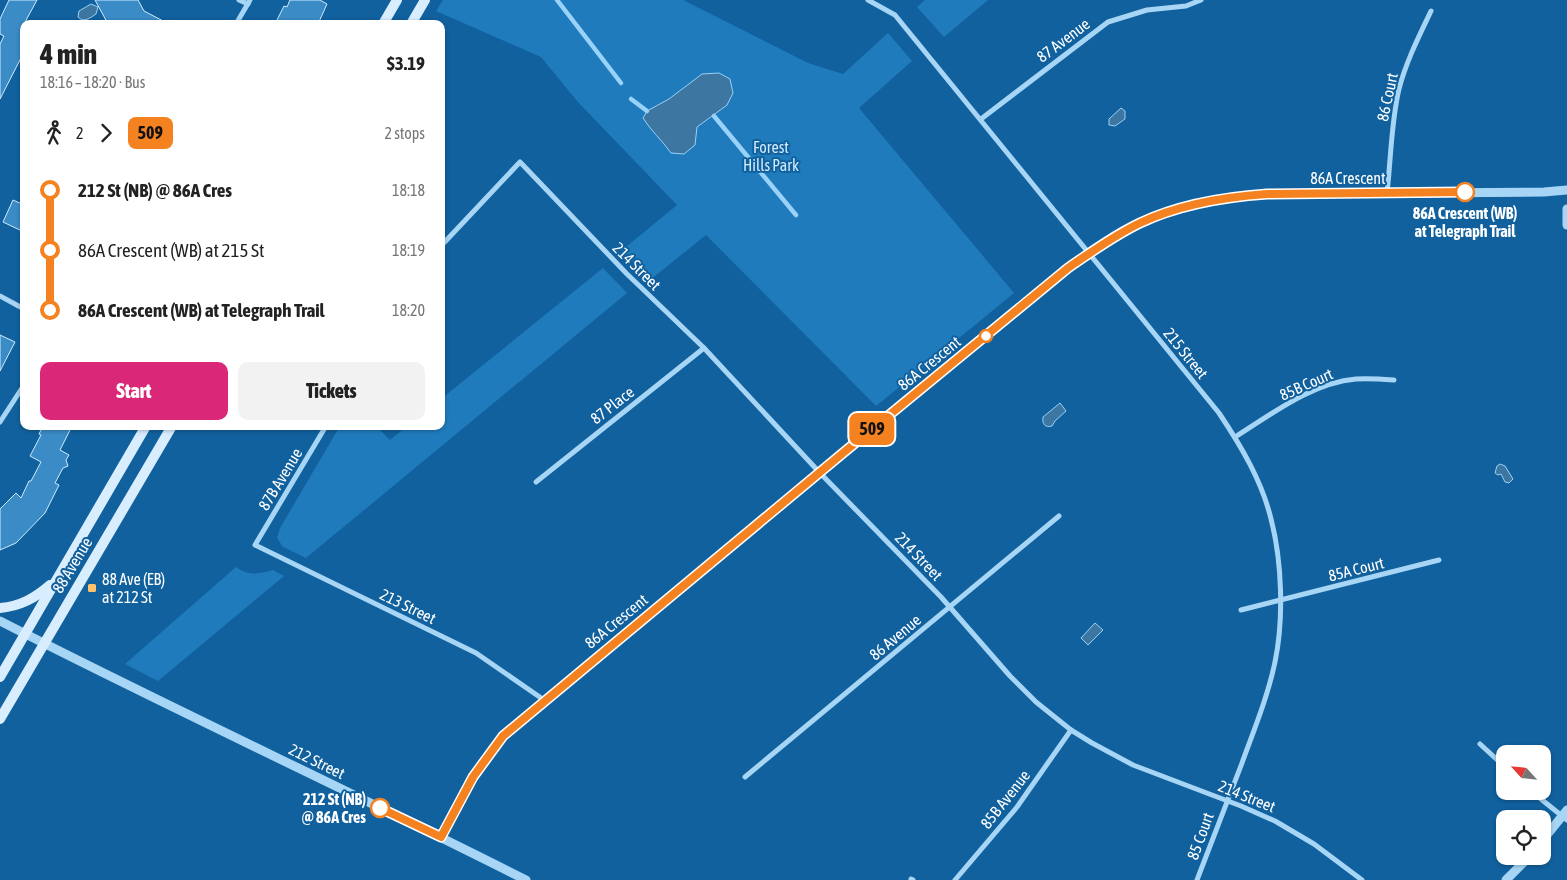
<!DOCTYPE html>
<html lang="en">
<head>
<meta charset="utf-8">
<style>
	:root { --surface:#fff; --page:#f2f2f2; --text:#222; --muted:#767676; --accent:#db2777 }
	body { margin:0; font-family:"Asap Condensed",sans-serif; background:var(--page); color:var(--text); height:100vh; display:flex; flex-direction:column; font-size:19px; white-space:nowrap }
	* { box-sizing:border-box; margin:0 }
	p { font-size:16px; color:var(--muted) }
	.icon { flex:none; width:28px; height:28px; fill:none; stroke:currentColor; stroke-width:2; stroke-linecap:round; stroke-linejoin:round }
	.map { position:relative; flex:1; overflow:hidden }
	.drawer { position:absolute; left:20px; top:20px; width:425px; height:410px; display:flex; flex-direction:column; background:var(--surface); border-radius:10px; box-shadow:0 1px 4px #0004 }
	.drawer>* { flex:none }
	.badge { padding:0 10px; border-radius:8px; font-size:18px; line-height:32px }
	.needle { width:32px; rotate:297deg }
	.fabs { position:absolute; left:1496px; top:745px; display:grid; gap:10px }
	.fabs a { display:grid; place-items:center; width:55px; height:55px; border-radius:10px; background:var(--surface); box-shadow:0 1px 4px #0004; font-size:25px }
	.map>.badge { position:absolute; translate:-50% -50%; box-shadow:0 0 0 2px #fff }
	.legs { display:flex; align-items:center; gap:8px; height:55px; padding:0 20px; font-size:16px }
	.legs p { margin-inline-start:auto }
	.overview { display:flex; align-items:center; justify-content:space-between; height:85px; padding:0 20px }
	h1 { font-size:28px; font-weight:800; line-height:38px }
	.primary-button { display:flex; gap:10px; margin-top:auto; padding:10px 20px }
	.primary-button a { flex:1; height:58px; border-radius:10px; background:var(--accent); color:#fff; font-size:20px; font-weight:800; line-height:58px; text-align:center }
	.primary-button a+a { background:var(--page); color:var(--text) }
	ul { padding:0 20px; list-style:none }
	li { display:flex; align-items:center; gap:18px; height:60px; font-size:19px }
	li i { display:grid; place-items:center; width:8px; height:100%; margin:0 6px; background:currentColor }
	li i::after { content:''; width:12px; height:12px; margin:-6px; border:4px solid; border-radius:50%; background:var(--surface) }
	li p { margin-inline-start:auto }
	li:first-child i { background:linear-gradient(#0000 50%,currentColor 0) }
	li:last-child i { background:linear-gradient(currentColor 50%,#0000 0) }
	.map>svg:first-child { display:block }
	.green { fill:#1f7bbc }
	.water { fill:#3d76a1; stroke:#99d2f8 }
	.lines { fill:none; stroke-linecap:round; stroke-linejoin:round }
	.stream { stroke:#99d2f8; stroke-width:4.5 }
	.building { fill:#3a8bc6; stroke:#d0ebfe }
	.minor { stroke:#a7d5f5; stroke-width:5 }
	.tertiary { stroke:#a7d5f5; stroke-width:9 }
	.secondary { stroke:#d8edfe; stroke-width:10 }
	.line-1-casing { stroke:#fff; stroke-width:11 }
	.line-1 { stroke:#f58220; stroke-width:8 }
	.stop-1-dot { fill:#fff; stroke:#f58220; stroke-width:2.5 }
	.poi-dot { fill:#ffc16b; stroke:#11619e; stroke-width:2 }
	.labels { text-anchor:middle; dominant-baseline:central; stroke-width:4; stroke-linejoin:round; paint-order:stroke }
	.street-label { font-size:16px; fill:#fff; stroke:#11619e }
	.park-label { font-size:16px; fill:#d0ebfe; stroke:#11619e }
	.stop-label { font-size:16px; font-weight:bold; fill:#fff; stroke:#11619e }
	.poi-label { font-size:16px; fill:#fff; stroke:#11619e; text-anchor:start }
</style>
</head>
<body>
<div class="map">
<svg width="1567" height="880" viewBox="0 0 1567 880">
	<rect width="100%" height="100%" fill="#11619e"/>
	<g class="green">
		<polygon points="443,0 683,0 808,63 843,74 888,33 912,61 859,108 1014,293 876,406 706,235 650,280 621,251 677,205 577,101 541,57 436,11"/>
		<polygon points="925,0 988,0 944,37 917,7"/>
		<polygon points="603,268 627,293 306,558 283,547 277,538 280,528 340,426 376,426 390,440 407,426 441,426 441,399"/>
		<path d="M236 567C248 576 259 574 273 570L284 576 158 681 125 664Z"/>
	</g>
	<g class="water">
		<path d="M91 4 98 7 96 14C90 18 84 23 78 17L79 11Z"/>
		<path d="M719 73 730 79 733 93 727 105 697 127 695 145 684 154 671 153C662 140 651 131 643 118L647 111 669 99 702 74Z"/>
		<polygon points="1121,108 1125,111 1125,119 1115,126 1109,125 1109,119"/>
		<path d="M1060 403 1066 411 1055 421 1052 426C1045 428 1042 424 1043 417Z"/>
		<polygon points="1500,464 1505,466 1513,479 1509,483 1505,482 1501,474 1498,475 1495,473 1497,466"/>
		<polygon points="1095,623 1103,630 1088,645 1081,638"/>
	</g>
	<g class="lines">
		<g class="stream">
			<polyline points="557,0 621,83"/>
			<polyline points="631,99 647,111"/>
			<polyline points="714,116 796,215"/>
		</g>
	</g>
	<g class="building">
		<polygon points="9,0 37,0 24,24 24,52 0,99 0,44 4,36 0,34 0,19"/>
		<polygon points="95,0 138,0 144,11 169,24 108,24"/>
		<polygon points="290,0 320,0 327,4 318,24 275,24 284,6 287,7"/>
		<polygon points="13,200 24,205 24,232 3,222"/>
		<polygon points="0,335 15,342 0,371"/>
		<polygon points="43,426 72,426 60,450 69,455 66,460 68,466 63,468 55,483 59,485 45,513 16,543 0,550 0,509 16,493 21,498 29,481 31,481 41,462 30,456 41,435 39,434"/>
	</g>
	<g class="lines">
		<g class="minor">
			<polyline points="239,0 248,4"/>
			<path d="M868 0 895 15 1219 413C1241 446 1262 481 1271 519 1282 561 1284 619 1275 662 1268 696 1254 730 1242 763 1227 802 1212 841 1197 880"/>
			<polyline points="236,24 250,0"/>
			<polyline points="981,119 1108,22 1147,10 1186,6 1201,0"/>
			<path d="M1387 193C1391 158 1391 123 1399 89 1406 62 1419 36 1431 11"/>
			<polyline points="441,246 520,162 627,274 704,348 820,473 941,597 1010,676 1036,702 1071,730 1092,743 1133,765 1241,806 1275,821 1314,844 1362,880"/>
			<polyline points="0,296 24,309"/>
			<polyline points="0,422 24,385"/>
			<polyline points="326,426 255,545 476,653 544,700"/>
			<path d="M1235 437C1272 414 1311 383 1356 379 1368 378 1381 379 1394 380"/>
			<polyline points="536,482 704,348"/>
			<polyline points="1241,610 1439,560"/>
			<polyline points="1480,744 1505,767"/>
			<polyline points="745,777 1059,516"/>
			<polyline points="1531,791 1567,820"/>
			<polyline points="911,879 913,880"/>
			<polyline points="955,880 1017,807 1071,730"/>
		</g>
		<g class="tertiary">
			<polyline points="1567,209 1567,225"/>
			<path d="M0 621C174 710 352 792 526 880"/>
			<path d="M441 837 473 777 503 736 843 453 1068 268C1091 252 1115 236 1140 223 1179 204 1224 197 1267 194L1544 192 1567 190"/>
			<polyline points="1542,841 1567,810"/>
			<polyline points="1506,880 1530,856"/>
		</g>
		<g class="secondary">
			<polyline points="383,24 397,0"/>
			<polyline points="411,24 425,0"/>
			<path d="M0 608C21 606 35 598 50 585"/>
			<polyline points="0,677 146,426"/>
			<polyline points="0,719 172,426"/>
		</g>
	</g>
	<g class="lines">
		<g class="line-1-casing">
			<path id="line-1" d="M380 808 441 837 473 777 503 736 843 453 1068 268C1091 252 1115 235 1140 223 1180 204 1224 197 1267 194L1465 192"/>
		</g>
		<use href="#line-1" class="line-1"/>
	</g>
	<g class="stop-1-dot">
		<circle cx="1465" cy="192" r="9"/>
		<circle cx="986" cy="336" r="6"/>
		<circle cx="380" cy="808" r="9"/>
	</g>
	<rect class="poi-dot" x="87" y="583" width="10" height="10" rx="2.5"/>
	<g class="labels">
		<g class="street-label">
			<text transform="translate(1063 40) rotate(-37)">87 Avenue</text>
			<text transform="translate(1387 97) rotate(-78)">86 Court</text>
			<text x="1348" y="178">86A Crescent</text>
			<text transform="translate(637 266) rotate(45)">214 Street</text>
			<text transform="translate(1186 353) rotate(51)">215 Street</text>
			<text transform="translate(929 363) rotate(-39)">86A Crescent</text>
			<text transform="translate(1306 384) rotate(-24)">85B Court</text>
			<text transform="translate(612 405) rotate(-38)">87 Place</text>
			<text transform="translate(280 479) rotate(-59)">87B Avenue</text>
			<text transform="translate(919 556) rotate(46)">214 Street</text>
			<text transform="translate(72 565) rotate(-59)">88 Avenue</text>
			<text transform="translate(1356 569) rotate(-14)">85A Court</text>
			<text transform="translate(408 606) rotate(26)">213 Street</text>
			<text transform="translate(616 621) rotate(-39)">86A Crescent</text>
			<text transform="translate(895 637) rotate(-40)">86 Avenue</text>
			<text transform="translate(317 761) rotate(26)">212 Street</text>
			<text transform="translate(1247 796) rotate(22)">214 Street</text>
			<text transform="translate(1005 799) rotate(-52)">85B Avenue</text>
			<text transform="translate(1200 836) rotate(-70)">85 Court</text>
		</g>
		<g class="park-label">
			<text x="771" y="147">Forest<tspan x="771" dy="18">Hills Park</tspan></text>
		</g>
		<g class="stop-label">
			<text x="1465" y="213">86A Crescent (WB)<tspan x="1465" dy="18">at Telegraph Trail</tspan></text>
			<text x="366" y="799" text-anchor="end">212 St (NB)<tspan x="366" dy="18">@ 86A Cres</tspan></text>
		</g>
		<g class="poi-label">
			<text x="102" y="579">88 Ave (EB)<tspan x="102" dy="18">at 212 St</tspan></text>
		</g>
	</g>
</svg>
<div class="fabs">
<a><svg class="needle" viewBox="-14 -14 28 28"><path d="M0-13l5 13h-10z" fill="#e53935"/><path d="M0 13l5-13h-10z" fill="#767676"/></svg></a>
<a><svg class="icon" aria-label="locate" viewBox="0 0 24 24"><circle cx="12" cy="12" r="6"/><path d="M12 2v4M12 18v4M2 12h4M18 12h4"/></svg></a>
</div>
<b class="badge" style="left:872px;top:429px;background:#f58220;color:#111">509</b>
<section class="drawer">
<div class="overview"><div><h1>4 min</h1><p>18:16 – 18:20 · Bus</p></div><b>$3.19</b></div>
<div class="legs"><svg class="icon" aria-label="walk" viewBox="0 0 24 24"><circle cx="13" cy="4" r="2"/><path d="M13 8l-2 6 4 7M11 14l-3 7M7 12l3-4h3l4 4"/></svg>2<svg class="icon" aria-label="forward" viewBox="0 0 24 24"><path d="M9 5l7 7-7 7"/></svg><b class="badge" style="background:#f58220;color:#111">509</b><p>2 stops</p></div>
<ul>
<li><i style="color:#f58220"></i><b>212 St (NB) @ 86A Cres</b><p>18:18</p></li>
<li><i style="color:#f58220"></i><span>86A Crescent (WB) at 215 St</span><p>18:19</p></li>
<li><i style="color:#f58220"></i><b>86A Crescent (WB) at Telegraph Trail</b><p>18:20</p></li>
</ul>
<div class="primary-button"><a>Start</a><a>Tickets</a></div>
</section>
</div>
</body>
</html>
